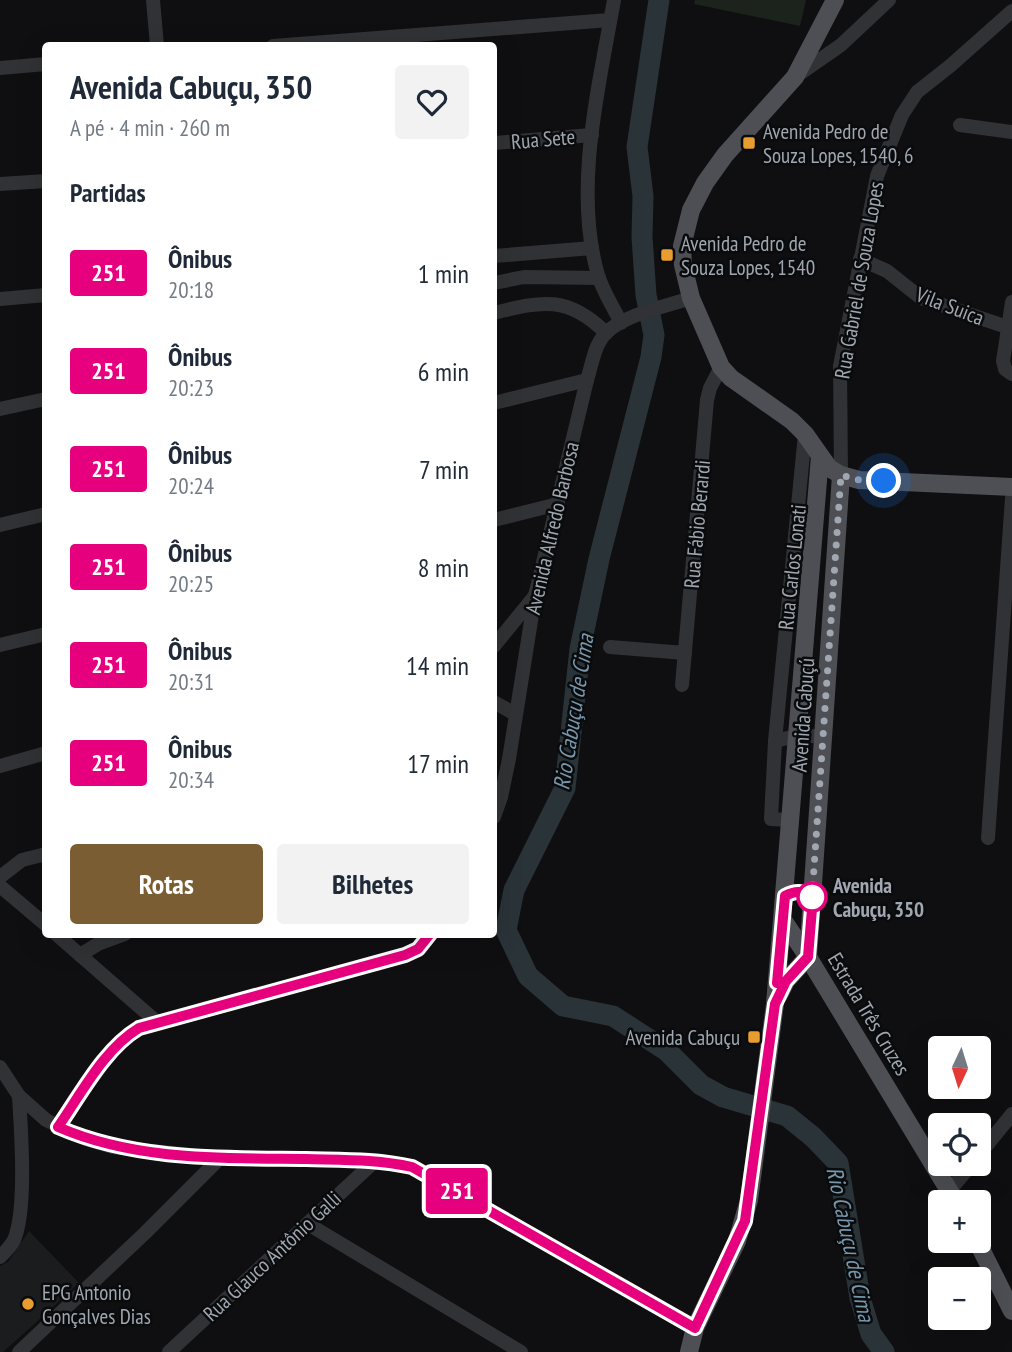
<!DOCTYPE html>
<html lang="pt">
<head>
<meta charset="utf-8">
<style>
	:root { --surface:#fff; --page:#f2f2f3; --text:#1f2937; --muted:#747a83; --accent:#7a5d33 }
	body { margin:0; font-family:"PT Sans Narrow",sans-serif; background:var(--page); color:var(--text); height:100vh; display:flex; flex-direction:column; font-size:26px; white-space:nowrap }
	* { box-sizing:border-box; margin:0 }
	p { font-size:23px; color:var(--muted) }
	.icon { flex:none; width:38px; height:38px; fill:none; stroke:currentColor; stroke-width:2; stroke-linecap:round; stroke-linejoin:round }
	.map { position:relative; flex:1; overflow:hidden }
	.panel { position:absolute; left:42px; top:42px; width:455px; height:896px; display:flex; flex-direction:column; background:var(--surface); border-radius:7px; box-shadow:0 7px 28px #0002 }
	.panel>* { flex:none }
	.badge { padding:0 14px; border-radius:5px; font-size:24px; line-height:46px }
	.needle { width:46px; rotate:184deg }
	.fabs { position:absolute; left:928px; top:1036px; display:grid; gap:14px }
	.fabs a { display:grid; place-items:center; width:63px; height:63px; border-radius:7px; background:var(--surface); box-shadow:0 7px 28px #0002; font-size:35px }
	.you { position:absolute; width:35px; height:35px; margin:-18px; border:5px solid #fff; border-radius:50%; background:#1a73e8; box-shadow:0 0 0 10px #1a73e833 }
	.map>.badge { position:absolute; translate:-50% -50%; box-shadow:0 0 0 4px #fff }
	h2 { padding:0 28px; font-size:26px; line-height:63px }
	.round { display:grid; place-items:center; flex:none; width:74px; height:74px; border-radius:7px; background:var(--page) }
	.headline { display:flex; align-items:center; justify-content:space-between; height:119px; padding:0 28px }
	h1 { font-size:33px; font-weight:600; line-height:52px }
	.cta { display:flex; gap:14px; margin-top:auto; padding:14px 28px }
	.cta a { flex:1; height:80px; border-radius:7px; background:var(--accent); color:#fff; font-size:28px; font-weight:600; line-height:80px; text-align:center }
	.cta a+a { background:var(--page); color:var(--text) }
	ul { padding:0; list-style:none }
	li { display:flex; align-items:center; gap:21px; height:98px; padding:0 28px }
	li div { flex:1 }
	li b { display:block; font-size:26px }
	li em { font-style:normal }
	li .badge { min-width:77px; font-weight:700; text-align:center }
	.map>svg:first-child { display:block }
	.built { fill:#1b1c1e }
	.green { fill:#1c231c }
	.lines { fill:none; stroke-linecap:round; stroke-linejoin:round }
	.river { stroke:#2a3338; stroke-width:21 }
	.minor { stroke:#313235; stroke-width:14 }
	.major { stroke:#4d4f54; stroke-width:18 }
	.line-casing { stroke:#fff; stroke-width:16 }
	.line { stroke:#e6007e; stroke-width:10 }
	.walk { stroke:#a1a7b1; stroke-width:7; stroke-dasharray:0 12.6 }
	.poi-dot { fill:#e99d2f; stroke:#0a0b0c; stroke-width:2.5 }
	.stop-dot { fill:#fff; stroke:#e6007e; stroke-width:3.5 }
	.labels { text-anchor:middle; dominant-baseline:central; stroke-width:5; stroke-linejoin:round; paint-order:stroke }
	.poi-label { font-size:21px; fill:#a1a7b1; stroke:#0a0b0c; text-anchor:start }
	.street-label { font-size:21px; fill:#a1a7b1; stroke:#0a0b0c }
	.stop-label { font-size:21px; font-weight:bold; fill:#a1a7b1; stroke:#0a0b0c; text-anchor:start }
	.water-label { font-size:23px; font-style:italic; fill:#7897ac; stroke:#0a0b0c }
</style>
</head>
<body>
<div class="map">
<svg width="1012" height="1352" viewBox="0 0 1012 1352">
	<rect width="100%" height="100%" fill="#0f0f11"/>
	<polygon class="built" points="29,1231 79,1283 32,1326 3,1352 0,1352 0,1266 8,1262"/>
	<polygon class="green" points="695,0 806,0 800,26 694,4"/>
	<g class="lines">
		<polyline class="river" points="659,0 637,147 643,196 642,237 646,295 654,335 651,357 599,559 580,649 565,788 514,890 506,930 528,976 563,1006 613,1016 667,1051 701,1085 723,1097 787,1116 813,1137 838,1163 860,1298 871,1334 884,1352"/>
		<g class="minor">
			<polyline points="153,0 157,46"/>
			<path d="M614 0C599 86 573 189 598 275 603 292 614 308 621 323"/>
			<polyline points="273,46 610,20"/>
			<polyline points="0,68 46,64"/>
			<polyline points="795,77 841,45 889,0"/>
			<polyline points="960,125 1012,132"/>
			<polyline points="494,143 592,135"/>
			<polyline points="0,184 46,181"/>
			<polyline points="494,256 592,248"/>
			<polyline points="860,259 887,271 921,298 1007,327"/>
			<polyline points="494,283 524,277 599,278"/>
			<polyline points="0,299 46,295"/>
			<polyline points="1012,302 1003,361 1005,369 1012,374"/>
			<path d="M494 313C542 301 568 295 606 333"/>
			<polyline points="494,403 587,380"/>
			<polyline points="0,409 46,399"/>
			<polyline points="841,475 840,366 877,176 902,115 917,92 950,66 1012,11"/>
			<polyline points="494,520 558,504"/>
			<polyline points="0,525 46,514"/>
			<polyline points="0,645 46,634"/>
			<polyline points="494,646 534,597"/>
			<polyline points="610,647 685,653"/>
			<polyline points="682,685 707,400 710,388 721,367"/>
			<polyline points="494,702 515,714"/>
			<polyline points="775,741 796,736 824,736"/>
			<polyline points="0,766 46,753"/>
			<path d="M494 817 501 797 509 759 535 596 587 380C592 365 594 346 605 334 622 315 667 306 691 298"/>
			<polyline points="791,820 771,819 775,741 805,434"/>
			<polyline points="988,838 1012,498"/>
			<polyline points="0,877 22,860 46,854"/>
			<polyline points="0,886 46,925"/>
			<polyline points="56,934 158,1023"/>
			<polyline points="80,955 98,944 125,934"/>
			<polyline points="0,1067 19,1096 46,1120 86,1139 113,1147 220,1158 376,1160 412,1167 695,1328"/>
			<path d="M58 1127C81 1094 104 1050 139 1028L405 955 418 949 430 934"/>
			<polyline points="978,1156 1012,1114"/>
			<polyline points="950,1190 972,1164"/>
			<polyline points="308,1224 521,1352"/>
			<path d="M0 1257C5 1252 11 1246 14 1240 27 1210 21 1130 19 1096"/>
			<polyline points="19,1352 145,1233 220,1158"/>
			<polyline points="169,1352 376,1160"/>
		</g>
		<g class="major">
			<polyline points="835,0 795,77 725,155 705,183 691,210 682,246 683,265 691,298 721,367 731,378 792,421 805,434 829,468 841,475 859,480 1012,487"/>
			<polyline points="783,920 808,957 956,1202"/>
			<polyline points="808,957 841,475"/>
			<polyline points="779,995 786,981 808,957"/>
			<polyline points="977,1241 1012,1311"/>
			<polyline points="689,1352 695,1328 737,1241 749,1200 775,1004 820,456"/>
		</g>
	</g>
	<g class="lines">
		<g class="line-casing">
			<path id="line" d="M430 934 418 949 405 955 139 1028C104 1049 81 1094 58 1127 136 1161 223 1158 306 1159 342 1160 377 1159 412 1167L695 1328 745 1221 775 1004 786 981 808 957 813 897C802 891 796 890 785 896L777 983"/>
		</g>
		<use href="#line" class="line"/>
		<polyline class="walk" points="812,897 841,475 859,480 884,481"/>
	</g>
	<g class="poi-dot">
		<rect x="742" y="136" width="14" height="14" rx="3.5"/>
		<rect x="660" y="248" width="14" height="14" rx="3.5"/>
		<rect x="747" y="1030" width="14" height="14" rx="3.5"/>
		<circle cx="28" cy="1304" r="7"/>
	</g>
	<circle class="stop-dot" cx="812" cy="897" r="14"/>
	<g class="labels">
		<g class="poi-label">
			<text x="763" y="131">Avenida Pedro de<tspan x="763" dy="24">Souza Lopes, 1540, 6</tspan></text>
			<text x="681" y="243">Avenida Pedro de<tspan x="681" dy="24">Souza Lopes, 1540</tspan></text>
			<text x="740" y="1037" text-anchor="end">Avenida Cabuçu</text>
			<text x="42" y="1292">EPG Antonio<tspan x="42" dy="24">Gonçalves Dias</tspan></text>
		</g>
		<g class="street-label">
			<text transform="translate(543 139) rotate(-5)">Rua Sete</text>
			<text transform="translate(859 280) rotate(-80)">Rua Gabriel de Souza Lopes</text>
			<text transform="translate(950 306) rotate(21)">Vila Suica</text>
			<text transform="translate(697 524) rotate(-85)">Rua Fábio Berardi</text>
			<text transform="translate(552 528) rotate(-77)">Avenida Alfredo Barbosa</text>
			<text transform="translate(792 567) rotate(-84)">Rua Carlos Lonati</text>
			<text transform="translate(803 715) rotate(-86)">Avenida Cabuçú</text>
			<text transform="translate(869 1014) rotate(59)">Estrada Três Cruzes</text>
			<text transform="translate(272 1256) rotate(-43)">Rua Glauco Antônio Galli</text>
		</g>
		<g class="stop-label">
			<text x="833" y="885">Avenida<tspan x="833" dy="24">Cabuçu, 350</tspan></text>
		</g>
		<g class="water-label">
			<text transform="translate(573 712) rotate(-81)">Rio Cabuçu de Cima</text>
			<text transform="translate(851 1244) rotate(78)">Rio Cabuçu de Cima</text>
		</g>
	</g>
</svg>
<div class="fabs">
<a><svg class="needle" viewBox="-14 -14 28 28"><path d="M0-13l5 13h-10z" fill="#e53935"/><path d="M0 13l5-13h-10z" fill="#747a83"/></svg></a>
<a><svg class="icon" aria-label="locate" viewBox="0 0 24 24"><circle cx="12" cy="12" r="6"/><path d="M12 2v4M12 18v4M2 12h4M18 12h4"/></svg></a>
<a>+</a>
<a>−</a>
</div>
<div class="you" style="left:884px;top:481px"></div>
<b class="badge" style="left:457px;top:1191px;background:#e6007e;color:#fff">251</b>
<section class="panel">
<div class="headline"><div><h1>Avenida Cabuçu, 350</h1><p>A pé · 4 min · 260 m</p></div><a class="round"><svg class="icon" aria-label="heart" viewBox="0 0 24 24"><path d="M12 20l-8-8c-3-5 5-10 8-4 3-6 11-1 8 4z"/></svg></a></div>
<h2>Partidas</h2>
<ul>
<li><span class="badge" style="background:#e6007e;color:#fff">251</span><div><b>Ônibus</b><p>20:18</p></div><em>1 min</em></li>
<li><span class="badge" style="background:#e6007e;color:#fff">251</span><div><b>Ônibus</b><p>20:23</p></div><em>6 min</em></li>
<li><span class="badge" style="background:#e6007e;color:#fff">251</span><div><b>Ônibus</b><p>20:24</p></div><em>7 min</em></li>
<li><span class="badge" style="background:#e6007e;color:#fff">251</span><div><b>Ônibus</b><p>20:25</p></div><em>8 min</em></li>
<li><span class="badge" style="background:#e6007e;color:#fff">251</span><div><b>Ônibus</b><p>20:31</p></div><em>14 min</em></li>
<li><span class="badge" style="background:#e6007e;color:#fff">251</span><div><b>Ônibus</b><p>20:34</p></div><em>17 min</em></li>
</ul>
<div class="cta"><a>Rotas</a><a>Bilhetes</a></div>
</section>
</div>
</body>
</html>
